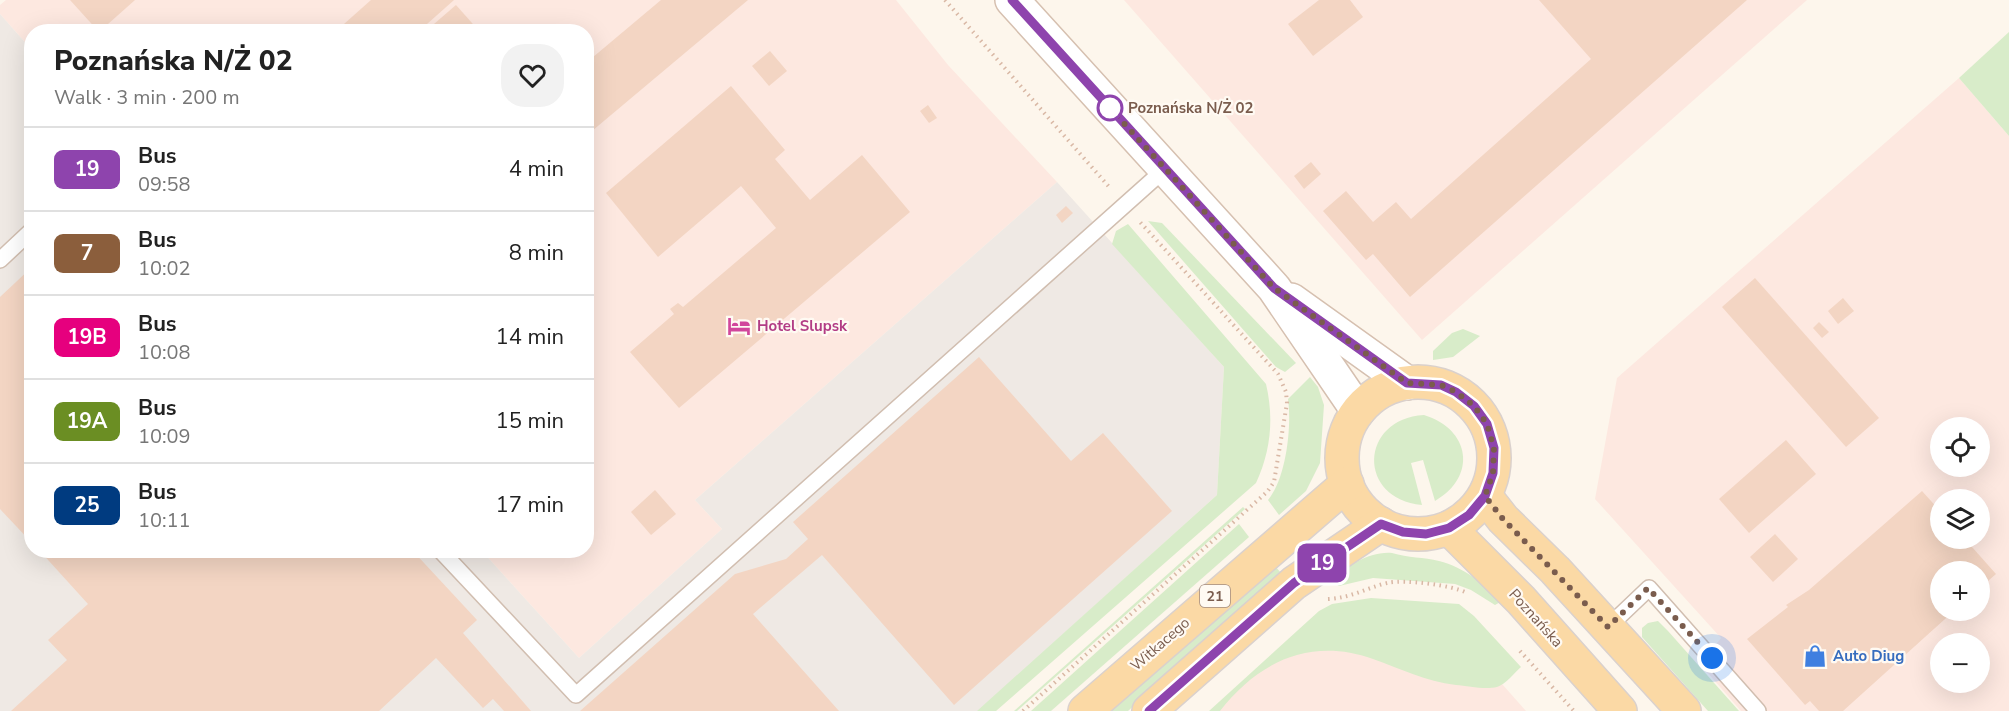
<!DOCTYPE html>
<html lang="en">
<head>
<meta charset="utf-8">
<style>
	:root { --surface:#fff; --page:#f2f2f2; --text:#222; --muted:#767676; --line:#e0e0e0 }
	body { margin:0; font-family:"Nunito Sans",sans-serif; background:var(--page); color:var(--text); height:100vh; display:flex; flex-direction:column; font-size:22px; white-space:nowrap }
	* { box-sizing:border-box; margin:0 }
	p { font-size:20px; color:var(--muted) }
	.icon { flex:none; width:33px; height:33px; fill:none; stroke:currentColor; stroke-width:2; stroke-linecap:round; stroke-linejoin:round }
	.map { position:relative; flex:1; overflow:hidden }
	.sheet { position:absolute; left:24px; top:24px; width:570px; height:534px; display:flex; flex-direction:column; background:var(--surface); border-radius:24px; box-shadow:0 6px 24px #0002 }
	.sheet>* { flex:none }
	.badge { padding:0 12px; border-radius:9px; font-size:21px; line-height:39px }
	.buttons { position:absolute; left:1930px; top:417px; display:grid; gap:12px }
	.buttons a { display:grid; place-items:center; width:60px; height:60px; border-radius:50%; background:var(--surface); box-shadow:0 6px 24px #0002; font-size:30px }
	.you { position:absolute; width:30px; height:30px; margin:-15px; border:4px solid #fff; border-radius:50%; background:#1a73e8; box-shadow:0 0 0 9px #1a73e833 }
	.map>.badge { position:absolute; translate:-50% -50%; box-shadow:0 0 0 3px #fff }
	.round { display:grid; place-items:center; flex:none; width:63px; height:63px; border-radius:24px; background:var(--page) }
	.head { display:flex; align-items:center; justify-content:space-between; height:102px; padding:0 30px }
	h1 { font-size:28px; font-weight:800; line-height:45px }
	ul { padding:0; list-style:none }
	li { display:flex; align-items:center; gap:18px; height:84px; padding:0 30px; border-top:2px solid var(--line) }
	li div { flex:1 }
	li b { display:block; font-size:22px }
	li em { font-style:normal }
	li .badge { min-width:66px; font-weight:700; text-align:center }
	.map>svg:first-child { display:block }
	.commercial { fill:#fde8e0; fill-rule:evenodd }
	.industrial { fill:#efe9e4 }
	.green { fill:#d8ecc9 }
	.building { fill:#f3d5c3 }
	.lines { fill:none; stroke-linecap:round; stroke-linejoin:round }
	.service-casing { stroke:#d1beb0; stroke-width:18 }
	.secondary-casing { stroke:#d6c0b0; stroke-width:36 }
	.primary-casing { stroke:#dad1cd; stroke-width:36 }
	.path { stroke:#d9b8a5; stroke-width:4; stroke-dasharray:1.5 4.5; stroke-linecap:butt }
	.service { stroke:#fff; stroke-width:15 }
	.secondary { stroke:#fff; stroke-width:33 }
	.primary { stroke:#fbd9a5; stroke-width:33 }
	.line-casing { stroke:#fff; stroke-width:14 }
	.line { stroke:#8e44ad; stroke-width:9 }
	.walk { stroke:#7a5c4d; stroke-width:6; stroke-dasharray:0 10.8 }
	.stop-dot { fill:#fff; stroke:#8e44ad; stroke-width:3 }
	.labels { text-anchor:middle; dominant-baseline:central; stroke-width:4.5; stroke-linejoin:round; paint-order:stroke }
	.shield { fill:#fffaf3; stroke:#a28b7f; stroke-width:1.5 }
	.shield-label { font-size:14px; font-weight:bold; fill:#7a5c4d }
	.stop-label { font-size:15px; font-weight:bold; fill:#7a5c4d; stroke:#fffaf3; text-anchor:start }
	.hotel-label { font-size:15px; font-weight:bold; fill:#b23c85; stroke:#fffaf3; text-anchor:start }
	.street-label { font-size:15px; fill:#7a5c4d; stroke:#fffaf3 }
	.shop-label { font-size:15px; font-weight:bold; fill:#366cbe; stroke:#fffaf3; text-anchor:start }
</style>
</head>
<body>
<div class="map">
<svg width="2009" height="711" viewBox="0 0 2009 711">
	<rect width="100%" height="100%" fill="#fdf6ec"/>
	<g class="commercial">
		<polygon points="6,0 896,0 948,65 1057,182 695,500 722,529 579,658 482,551 586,550 586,32 32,32 31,49 0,14 0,5"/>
		<polygon points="1124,0 1807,0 1422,340"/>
		<path d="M1959 78 2009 136V711H1741L1700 664 1721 638 1595 499 1617 378ZM1941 428H1980V466H1941ZM1941 500H1980V538H1941ZM1941 572H1980V610H1941ZM1941 644H1980V682H1941Z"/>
		<polygon points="1321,614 1447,622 1526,711 1213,711"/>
	</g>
	<polygon class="industrial" points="0,14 31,49 32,550 482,551 579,658 722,529 695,500 1057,182 1224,367 1217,495 978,711 0,711"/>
	<g class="green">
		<polygon points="2009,32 2009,136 1959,78"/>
		<polygon points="1148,221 1162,223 1296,363 1285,372 1276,367"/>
		<path d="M1128 224 1266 384C1274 418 1271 451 1256 483L996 711H977L1217 495 1224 367 1112 244 1116 231Z"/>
		<polygon points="1463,329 1480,336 1453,357 1433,360 1433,351 1452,333"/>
		<path d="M1310 377 1318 387 1324 405 1320 463 1306 491 1279 515 1268 500C1286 479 1292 427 1288 399Z"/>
		<path d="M1424 415C1470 429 1478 476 1435 501L1423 460 1411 463 1422 505C1357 499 1359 419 1424 415Z"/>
		<polygon points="1243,507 1245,509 1017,711 1014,711"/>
		<polygon points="1239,524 1249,537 1051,711 1031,711"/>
		<path d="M1392 553C1408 558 1424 557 1439 561 1464 567 1484 585 1504 600L1495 605 1471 590 1455 584 1373 578 1339 586 1329 580C1347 567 1369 551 1392 553Z"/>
		<polygon points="1275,566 1281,573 1128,711 1110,711"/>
		<path d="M1371 598 1459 604 1474 616 1521 667C1514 673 1506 684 1497 687 1485 690 1468 686 1456 685 1425 681 1401 669 1373 659 1311 637 1259 661 1220 711H1209L1319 611 1332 604Z"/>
		<polygon points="1658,621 1668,631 1739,711 1708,711 1642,637 1642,628 1648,623"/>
	</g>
	<g class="building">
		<polygon points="70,0 135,0 99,32"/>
		<polygon points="371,0 454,0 418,32 335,32"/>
		<polygon points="661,0 748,0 586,136 586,63"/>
		<polygon points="1319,0 1350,0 1363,17 1313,56 1288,24"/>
		<polygon points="1539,0 1747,0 1410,297 1373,254 1366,260 1323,211 1346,191 1373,222 1396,202 1411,219 1591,59"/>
		<polygon points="456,5 480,32 441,32 434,24"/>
		<polygon points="770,51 787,71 769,86 752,66"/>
		<polygon points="731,86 785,150 775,159 810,200 862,155 910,212 679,408 630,352 674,314 670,309 678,303 683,307 776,228 741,186 658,257 606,193"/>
		<polygon points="928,105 937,118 929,123 920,111"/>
		<polygon points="1311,162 1321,174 1304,189 1294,176"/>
		<polygon points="1066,206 1073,213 1062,223 1056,215"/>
		<polygon points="32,267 32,543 0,509 0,297"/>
		<polygon points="1755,278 1879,418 1846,447 1722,307"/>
		<polygon points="1843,298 1854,311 1838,324 1828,311"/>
		<polygon points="1819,322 1829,332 1822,338 1813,328"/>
		<polygon points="979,357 1071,461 1103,433 1172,511 954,705 822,555 753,614 839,711 580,711 735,574 786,559 808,539 793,522"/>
		<polygon points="1786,440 1816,474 1749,533 1719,499"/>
		<polygon points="655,490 676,514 651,535 631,512"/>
		<polygon points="1922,491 1941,512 1941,538 1964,538 1996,574 1980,588 1980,572 1941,572 1941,610 1955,610 1843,711 1819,711 1810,701 1805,705 1747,639 1788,607 1786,605 1809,590"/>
		<polygon points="1775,534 1798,559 1773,582 1750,557"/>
		<polygon points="39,550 412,550 477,620 463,633 531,711 504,711 493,699 483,708 436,658 379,711 11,711 67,660 48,640 88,604"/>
	</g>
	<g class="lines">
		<g class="service-casing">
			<g id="service">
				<polyline points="0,260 32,230"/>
				<polyline points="440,550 576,695 1165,169"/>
				<polyline points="1608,627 1649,588 1758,711"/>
			</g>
		</g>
		<g class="secondary-casing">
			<g id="secondary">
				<polyline points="1012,0 1274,288 1358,411"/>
				<polyline points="1291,300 1407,383"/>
			</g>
		</g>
		<g class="primary-casing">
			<g id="primary">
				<circle cx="1418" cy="458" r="76"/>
				<polyline points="1485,496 1503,519 1555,570 1684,711"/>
				<polyline points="1449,528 1521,600 1620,711"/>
				<polyline points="1085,711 1347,484"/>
				<polyline points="1149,711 1294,583 1381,524"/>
			</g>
		</g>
		<g class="path">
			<polyline points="945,0 1111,189"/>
			<path d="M1328 599C1351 598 1366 588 1387 583 1404 579 1452 585 1467 593"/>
			<polyline points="1520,651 1574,711"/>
			<polyline points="1023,711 1267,492 1274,482 1287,403 1286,392 1278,374 1140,222"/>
		</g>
		<use href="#service" class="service"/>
		<use href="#secondary" class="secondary"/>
		<use href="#primary" class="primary"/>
	</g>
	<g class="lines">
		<g class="line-casing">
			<polyline id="line" points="1012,0 1274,288 1407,383 1441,385 1456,392 1474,406 1487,424 1494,448 1493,473 1485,496 1469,515 1449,528 1426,534 1403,532 1381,524 1294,583 1149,711"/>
		</g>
		<use href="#line" class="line"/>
		<polyline class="walk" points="1110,108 1274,288 1407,383 1441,385 1456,392 1474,406 1487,424 1494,448 1493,473 1485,496 1503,519 1608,627 1648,588 1712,658"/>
	</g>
	<defs>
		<g id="hotel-bare" transform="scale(1.8)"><path d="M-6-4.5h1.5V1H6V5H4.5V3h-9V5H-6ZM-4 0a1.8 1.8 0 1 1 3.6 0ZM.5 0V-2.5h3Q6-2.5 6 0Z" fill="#d1479c" stroke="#fffaf3" stroke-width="2.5" paint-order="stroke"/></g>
		<g id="shop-bare" transform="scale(1.8)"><path d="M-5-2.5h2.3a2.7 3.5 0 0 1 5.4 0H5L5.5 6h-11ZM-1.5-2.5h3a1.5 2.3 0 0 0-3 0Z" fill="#3f7fe0" stroke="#fffaf3" stroke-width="2.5" paint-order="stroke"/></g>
	</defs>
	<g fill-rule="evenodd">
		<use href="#hotel-bare" x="739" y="326"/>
		<use href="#shop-bare" x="1815" y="656"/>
	</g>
	<circle class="stop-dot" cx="1110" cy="108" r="12"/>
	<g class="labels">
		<rect class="shield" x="1200" y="585" width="30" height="22" rx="4.5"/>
		<g class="shield-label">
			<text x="1215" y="596">21</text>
		</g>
		<g class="stop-label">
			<text x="1128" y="108">Poznańska N/Ż 02</text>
		</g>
		<g class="hotel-label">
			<text x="757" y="326">Hotel Slupsk</text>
		</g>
		<g class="street-label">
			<text transform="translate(1536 618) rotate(48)">Poznańska</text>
			<text transform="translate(1160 644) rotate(-41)">Witkacego</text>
		</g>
		<g class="shop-label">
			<text x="1833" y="656">Auto Diug</text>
		</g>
	</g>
</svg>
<div class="buttons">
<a><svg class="icon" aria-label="locate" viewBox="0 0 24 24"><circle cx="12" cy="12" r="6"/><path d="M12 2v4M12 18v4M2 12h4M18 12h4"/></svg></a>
<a><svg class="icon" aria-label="layers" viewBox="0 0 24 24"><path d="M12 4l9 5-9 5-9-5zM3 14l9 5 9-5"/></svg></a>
<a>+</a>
<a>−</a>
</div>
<div class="you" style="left:1712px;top:658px"></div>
<b class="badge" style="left:1322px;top:563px;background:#8e44ad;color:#fff">19</b>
<section class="sheet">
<div class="head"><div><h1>Poznańska N/Ż 02</h1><p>Walk · 3 min · 200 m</p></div><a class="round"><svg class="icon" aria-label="heart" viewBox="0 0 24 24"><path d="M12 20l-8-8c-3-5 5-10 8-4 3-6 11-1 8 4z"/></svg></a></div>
<ul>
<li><span class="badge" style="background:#8e44ad;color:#fff">19</span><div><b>Bus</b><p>09:58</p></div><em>4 min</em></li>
<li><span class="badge" style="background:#8b5e3c;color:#fff">7</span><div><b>Bus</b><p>10:02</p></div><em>8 min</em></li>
<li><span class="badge" style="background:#e6007e;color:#fff">19B</span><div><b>Bus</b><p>10:08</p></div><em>14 min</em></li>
<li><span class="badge" style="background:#6b8e23;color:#fff">19A</span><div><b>Bus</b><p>10:09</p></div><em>15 min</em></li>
<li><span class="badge" style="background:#003b80;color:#fff">25</span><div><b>Bus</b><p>10:11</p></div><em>17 min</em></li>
</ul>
</section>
</div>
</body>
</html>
